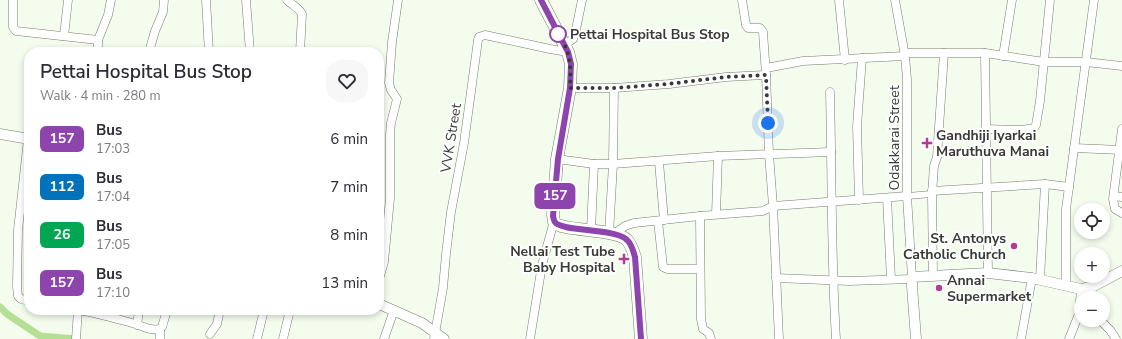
<!DOCTYPE html>
<html lang="en">
<head>
<meta charset="utf-8">
<style>
	:root { --surface:#fff; --page:#f7f7f7; --text:#2b2b33; --muted:#7c7c81 }
	body { margin:0; font-family:"Nunito Sans",sans-serif; background:var(--page); color:var(--text); height:100vh; display:flex; flex-direction:column; font-size:15px; white-space:nowrap }
	* { box-sizing:border-box; margin:0 }
	p { font-size:13px; color:var(--muted) }
	.icon { flex:none; width:22px; height:22px; fill:none; stroke:currentColor; stroke-width:2; stroke-linecap:round; stroke-linejoin:round }
	.map { position:relative; flex:1; overflow:hidden }
	.details { position:absolute; left:24px; top:47px; width:360px; height:268px; display:flex; flex-direction:column; background:var(--surface); border-radius:16px; box-shadow:0 2px 6px #0003 }
	.details>* { flex:none }
	.badge { padding:0 8px; border-radius:6px; font-size:14px; line-height:26px }
	.fabs { position:absolute; left:1074px; top:203px; display:grid; gap:8px }
	.fabs a { display:grid; place-items:center; width:36px; height:36px; border-radius:50%; background:var(--surface); box-shadow:0 2px 6px #0003; font-size:20px }
	.you { position:absolute; width:20px; height:20px; margin:-10px; border:3px solid #fff; border-radius:50%; background:#1a73e8; box-shadow:0 0 0 6px #1a73e833 }
	.map>.badge { position:absolute; translate:-50% -50%; box-shadow:0 0 0 2px #fff }
	.round { display:grid; place-items:center; flex:none; width:42px; height:42px; border-radius:16px; background:var(--page) }
	.overview { display:flex; align-items:center; justify-content:space-between; height:68px; padding:0 16px }
	h1 { font-size:19px; font-weight:600; line-height:30px }
	ul { padding:0; list-style:none }
	li { display:flex; align-items:center; gap:12px; height:48px; padding:0 16px }
	li div { flex:1 }
	li b { display:block; font-size:15px }
	li em { font-style:normal }
	li .badge { min-width:44px; font-weight:700; text-align:center }
	.map>svg:first-child { display:block }
	.lines { fill:none; stroke-linecap:round; stroke-linejoin:round }
	.canal { stroke:#b5df95; stroke-width:7 }
	.pedestrian-casing { stroke:#757d70; stroke-width:7 }
	.minor-casing { stroke:#757d70; stroke-width:9 }
	.tertiary-casing { stroke:#757d70; stroke-width:11 }
	.primary-casing { stroke:#757d70; stroke-width:13 }
	.pedestrian { stroke:#fff; stroke-width:6 }
	.minor { stroke:#fff; stroke-width:8 }
	.tertiary { stroke:#fff; stroke-width:10 }
	.primary { stroke:#fff; stroke-width:12 }
	.line-casing { stroke:#fff; stroke-width:9 }
	.line { stroke:#8e44ad; stroke-width:6 }
	.walk { stroke:#383b35; stroke-width:4; stroke-dasharray:0 7.2 }
	.stop-dot { fill:#fff; stroke:#8e44ad; stroke-width:2 }
	.poi-dot { fill:#b13c94; stroke:#fff; stroke-width:1.5 }
	.labels { text-anchor:middle; dominant-baseline:central; stroke-width:4; stroke-linejoin:round; paint-order:stroke }
	.stop-label { font-size:14px; font-weight:bold; fill:#383b35; stroke:#fff; text-anchor:start }
	.poi-label { font-size:14px; font-weight:bold; fill:#383b35; stroke:#fff; text-anchor:start }
	.street-label { font-size:14px; fill:#383b35; stroke:#fff }
</style>
</head>
<body>
<div class="map">
<svg width="1122" height="339" viewBox="0 0 1122 339">
	<rect width="100%" height="100%" fill="#f3fced"/>
	<g class="lines">
		<polyline class="canal" points="0,307 7,314 40,336 76,339"/>
		<g class="pedestrian-casing">
			<polyline id="pedestrian" points="907,196 932,194"/>
		</g>
		<g class="minor-casing">
			<g id="minor">
				<polyline points="13,0 13,27 16,31 98,40"/>
				<polyline points="206,0 209,52"/>
				<polyline points="246,0 250,52"/>
				<path d="M287 0C292 5 299 8 302 14L300 52"/>
				<polyline points="742,0 746,25 748,28 760,28 763,32 766,75 769,154 773,206 779,339"/>
				<polyline points="839,0 845,60"/>
				<polyline points="895,0 905,56 907,79 907,196 912,277"/>
				<polyline points="64,36 68,0"/>
				<polyline points="564,45 573,39 575,34 582,0"/>
				<polyline points="98,52 98,40 108,15 111,0"/>
				<polyline points="149,52 155,31 163,12 164,0"/>
				<polyline points="905,53 985,53 1044,62 1086,62 1122,66"/>
				<polyline points="985,53 988,273"/>
				<polyline points="1003,56 1012,0"/>
				<polyline points="766,68 803,61 905,56"/>
				<polyline points="570,88 614,88 669,84 726,77 766,75"/>
				<path d="M830 92C832 174 831 257 836 339"/>
				<polyline points="985,129 1022,130 1034,128 1036,125 1040,101 1050,0"/>
				<polyline points="1122,129 1113,199 1115,209 1122,213"/>
				<polyline points="28,139 18,230 17,287 18,296 21,299 29,301"/>
				<polyline points="1074,148 1122,150"/>
				<polyline points="557,159 594,164 613,164 718,156 831,152"/>
				<polyline points="659,162 664,220"/>
				<polyline points="932,191 1045,184 1069,187"/>
				<polyline points="1114,196 1122,197"/>
				<polyline points="887,198 891,279"/>
				<polyline points="859,200 857,126 862,58"/>
				<polyline points="716,214 718,156"/>
				<polyline points="700,216 701,319 703,329 709,333 711,339"/>
				<polyline points="658,221 663,267 667,269 700,269"/>
				<polyline points="591,230 594,164"/>
				<polyline points="609,234 613,164 614,88"/>
				<polyline points="614,234 625,226 634,223 700,216 763,211 773,206 907,196"/>
				<polyline points="933,276 932,194 934,166 937,157 944,53"/>
				<polyline points="776,278 849,281 912,279"/>
				<polyline points="379,279 384,262 390,198 390,134 391,123 397,99 391,90 389,83 392,42 398,0"/>
				<polyline points="1040,279 1045,184"/>
				<polyline points="1066,286 1066,209 1094,0"/>
				<path d="M78 310C97 313 117 319 136 324 144 327 151 331 160 329L162 327 167 310"/>
				<polyline points="1100,320 1110,330 1116,339"/>
				<polyline points="137,325 139,310"/>
				<polyline points="160,329 160,339"/>
				<polyline points="210,334 217,324 220,310"/>
				<polyline points="76,339 78,310"/>
				<polyline points="257,339 264,310"/>
				<polyline points="283,339 290,310"/>
				<polyline points="384,339 394,310"/>
				<polyline points="434,339 443,288 446,254 451,212 464,143 478,40 479,37 485,35 550,49 568,52"/>
				<polyline points="530,339 542,265 554,221"/>
				<polyline points="1021,339 1032,278"/>
				<polyline points="1069,339 1079,314 1081,289"/>
			</g>
		</g>
		<g class="tertiary-casing">
			<g id="tertiary">
				<polyline points="0,134 29,139"/>
				<polyline points="379,304 422,323 444,339"/>
				<polyline points="916,339 912,286 912,277 988,273 1032,278 1081,289 1092,287 1122,271"/>
			</g>
		</g>
		<g class="primary-casing">
			<path id="primary" d="M541 0 568 52 571 64 570 88 557 159 553 215C553 216 554 221 554 222 561 232 616 228 627 240 631 244 633 251 635 257L641 339"/>
		</g>
		<use href="#pedestrian" class="pedestrian"/>
		<use href="#minor" class="minor"/>
		<use href="#tertiary" class="tertiary"/>
		<use href="#primary" class="primary"/>
	</g>
	<g class="lines">
		<g class="line-casing">
			<path id="line" d="M541 0 568 52 571 64 570 88 558 159 553 216C553 216 554 221 555 222 561 232 616 228 627 240 632 244 633 251 635 257L641 339"/>
		</g>
		<use href="#line" class="line"/>
		<path class="walk" d="M558 34C571 52 571 66 570 88H614L668 84 726 77 766 75 768 123"/>
	</g>
	<circle class="stop-dot" cx="558" cy="34" r="8"/>
	<g class="poi-dot">
		<path d="M925 137h4v4h4v4h-4v4h-4v-4h-4v-4h4z"/>
		<circle cx="1014" cy="246" r="4"/>
		<path d="M622 253h4v4h4v4h-4v4h-4v-4h-4v-4h4z"/>
		<circle cx="939" cy="288" r="4"/>
	</g>
	<g class="labels">
		<g class="stop-label">
			<text x="570" y="34">Pettai Hospital Bus Stop</text>
		</g>
		<g class="poi-label">
			<text x="936" y="135">Gandhiji Iyarkai<tspan x="936" dy="16">Maruthuva Manai</tspan></text>
			<text x="1006" y="238" text-anchor="end">St. Antonys<tspan x="1006" dy="16">Catholic Church</tspan></text>
			<text x="615" y="251" text-anchor="end">Nellai Test Tube<tspan x="615" dy="16">Baby Hospital</tspan></text>
			<text x="947" y="280">Annai<tspan x="947" dy="16">Supermarket</tspan></text>
		</g>
		<g class="street-label">
			<text transform="translate(451 138) rotate(-81)">VVK Street</text>
			<text transform="translate(894 138) rotate(-90)">Odakkarai Street</text>
		</g>
	</g>
</svg>
<div class="fabs">
<a><svg class="icon" aria-label="locate" viewBox="0 0 24 24"><circle cx="12" cy="12" r="6"/><path d="M12 2v4M12 18v4M2 12h4M18 12h4"/></svg></a>
<a>+</a>
<a>−</a>
</div>
<div class="you" style="left:768px;top:123px"></div>
<b class="badge" style="left:555px;top:196px;background:#8e44ad;color:#fff">157</b>
<section class="details">
<div class="overview"><div><h1>Pettai Hospital Bus Stop</h1><p>Walk · 4 min · 280 m</p></div><a class="round"><svg class="icon" aria-label="heart" viewBox="0 0 24 24"><path d="M12 20l-8-8c-3-5 5-10 8-4 3-6 11-1 8 4z"/></svg></a></div>
<ul>
<li><span class="badge" style="background:#8e44ad;color:#fff">157</span><div><b>Bus</b><p>17:03</p></div><em>6 min</em></li>
<li><span class="badge" style="background:#0072bc;color:#fff">112</span><div><b>Bus</b><p>17:04</p></div><em>7 min</em></li>
<li><span class="badge" style="background:#00a651;color:#fff">26</span><div><b>Bus</b><p>17:05</p></div><em>8 min</em></li>
<li><span class="badge" style="background:#8e44ad;color:#fff">157</span><div><b>Bus</b><p>17:10</p></div><em>13 min</em></li>
</ul>
</section>
</div>
</body>
</html>
